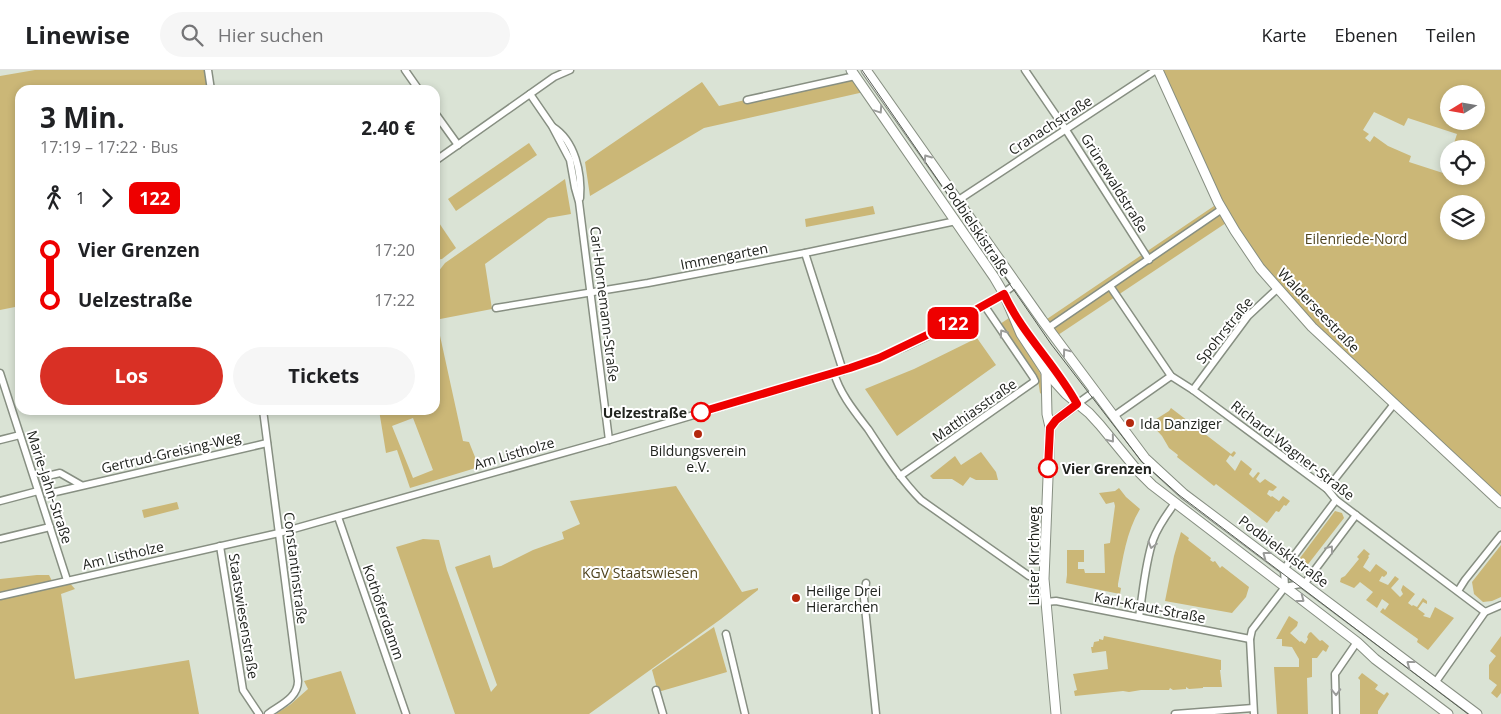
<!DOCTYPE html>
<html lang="de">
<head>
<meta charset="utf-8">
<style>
	:root { --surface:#fff; --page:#f6f6f6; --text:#202124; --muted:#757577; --line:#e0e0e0; --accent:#d93025 }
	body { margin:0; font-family:"Open Sans",sans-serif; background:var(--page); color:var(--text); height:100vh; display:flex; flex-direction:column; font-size:19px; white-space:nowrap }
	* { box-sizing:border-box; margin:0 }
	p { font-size:16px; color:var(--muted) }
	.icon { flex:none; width:28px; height:28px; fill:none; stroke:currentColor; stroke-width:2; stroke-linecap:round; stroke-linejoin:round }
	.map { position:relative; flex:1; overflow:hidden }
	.drawer { position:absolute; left:15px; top:15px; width:425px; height:330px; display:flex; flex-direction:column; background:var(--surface); border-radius:15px; box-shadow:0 2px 8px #0003 }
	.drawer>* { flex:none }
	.badge { padding:0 10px; border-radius:8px; font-size:18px; line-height:32px }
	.needle { width:32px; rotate:259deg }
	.tools { position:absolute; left:1440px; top:15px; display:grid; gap:10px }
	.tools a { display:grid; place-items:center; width:45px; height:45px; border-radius:50%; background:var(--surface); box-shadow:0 2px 8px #0003; font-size:25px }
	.map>.badge { position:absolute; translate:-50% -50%; box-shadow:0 0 0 2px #fff }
	.legs { display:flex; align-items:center; gap:8px; height:55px; padding:0 25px; font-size:16px }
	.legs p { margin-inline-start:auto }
	.overview { display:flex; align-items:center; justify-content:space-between; height:85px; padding:0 25px }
	h1 { font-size:28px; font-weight:700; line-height:38px }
	.button { display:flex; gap:10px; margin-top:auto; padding:10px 25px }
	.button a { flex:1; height:58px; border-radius:30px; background:var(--accent); color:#fff; font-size:20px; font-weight:700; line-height:58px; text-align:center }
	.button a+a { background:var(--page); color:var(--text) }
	ul { padding:0 25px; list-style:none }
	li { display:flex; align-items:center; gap:18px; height:50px; font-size:19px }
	li i { display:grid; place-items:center; width:8px; height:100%; margin:0 6px; background:currentColor }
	li i::after { content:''; width:12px; height:12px; margin:-6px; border:4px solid; border-radius:50%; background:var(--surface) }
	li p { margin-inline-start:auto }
	li:first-child i { background:linear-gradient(#0000 50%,currentColor 0) }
	li:last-child i { background:linear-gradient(currentColor 50%,#0000 0) }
	header { display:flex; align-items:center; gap:30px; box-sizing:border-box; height:70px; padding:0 25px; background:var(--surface); border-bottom:1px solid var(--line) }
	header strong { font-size:24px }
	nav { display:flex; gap:28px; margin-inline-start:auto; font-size:18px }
	.search { width:350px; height:45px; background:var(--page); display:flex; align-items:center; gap:12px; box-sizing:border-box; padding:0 18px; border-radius:28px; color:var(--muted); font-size:19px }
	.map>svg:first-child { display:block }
	.green { fill:#cbb777; fill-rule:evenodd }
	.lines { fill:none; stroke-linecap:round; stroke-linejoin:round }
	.street-casing { stroke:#878f82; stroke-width:9 }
	.secondary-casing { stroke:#878f82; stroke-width:11 }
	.street { stroke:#fff; stroke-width:6 }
	.secondary { stroke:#fff; stroke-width:9 }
	.tram { stroke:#585d55; stroke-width:1 }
	.oneway { stroke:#9b9c9a }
	.line-1-casing { stroke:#fff; stroke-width:11 }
	.line-1 { stroke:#e00; stroke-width:8 }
	.stop-1-dot { fill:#fff; stroke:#e00; stroke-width:2.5 }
	.poi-dot { fill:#b4280d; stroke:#fff; stroke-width:2 }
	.labels { text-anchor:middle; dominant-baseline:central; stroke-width:4; stroke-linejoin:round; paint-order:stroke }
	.street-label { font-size:14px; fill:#21241f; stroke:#fff }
	.park-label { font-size:14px; fill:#50441f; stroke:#fff }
	.stop-label { font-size:14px; font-weight:bold; fill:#21241f; stroke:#fff; text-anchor:end }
	.poi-label { font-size:14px; fill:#21241f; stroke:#fff; text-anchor:start }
</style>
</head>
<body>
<header>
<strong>Linewise</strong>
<div class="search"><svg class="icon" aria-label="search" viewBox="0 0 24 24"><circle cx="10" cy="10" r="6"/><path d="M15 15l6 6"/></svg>Hier suchen</div>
<nav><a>Karte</a><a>Ebenen</a><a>Teilen</a></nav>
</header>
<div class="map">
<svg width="1501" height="644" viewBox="0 0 1501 644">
	<rect width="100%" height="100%" fill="#dae3d5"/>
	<g class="green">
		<polygon points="35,0 208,0 211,20 20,20 20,236 0,240 0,6"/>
		<path d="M1158 0H1501V433L1294 238 1229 151 1055 267 1042 250 1047 249 1214 136 1218 132ZM1449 24H1476V51H1449ZM1374 42 1404 56 1408 48 1457 64 1452 79H1476V106H1449V89L1443 103 1409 92 1411 86 1388 76 1374 66 1370 72 1365 68 1369 64 1363 60ZM1449 134H1476V161H1449Z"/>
		<polygon points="850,6 864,22 704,58 590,126 585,92 702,12 719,36"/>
		<polygon points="529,73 537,85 456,141 448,129"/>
		<polygon points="565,109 571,144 548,148 485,194 492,239 435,250 435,203 438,202 445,193"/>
		<polygon points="873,136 875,144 806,157 805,149"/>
		<polygon points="435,147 456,178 442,189 435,190"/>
		<polygon points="1009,248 1017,264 1040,303 1044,313 1044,326 1040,323 1038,310 1000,254"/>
		<path d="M435 252H437L463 371 469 372 479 397 410 418 397 380 386 383 379 340H435ZM413 348 433 400 413 408 392 356Z"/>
		<polygon points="977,268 996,295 897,366 865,319 914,299"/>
		<polygon points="1171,338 1231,384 1234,381 1236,383 1233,387 1230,385 1226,391 1235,401 1241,390 1252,399 1249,404 1253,408 1258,402 1260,403 1256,409 1260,413 1265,409 1277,417 1273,421 1269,420 1267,424 1271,427 1272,426 1279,431 1283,426 1290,431 1286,436 1284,435 1279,442 1276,441 1267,453 1216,414 1214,416 1177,387 1178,385 1169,378 1162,366 1150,353 1169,341"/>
		<polygon points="981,382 996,402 998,410 976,410 970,407 963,416 952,409 933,409 930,406 955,386 961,395"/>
		<polygon points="676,416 742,522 758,518 758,520 721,549 589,644 455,644 396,477 423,469 439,470 447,500 491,622 497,615 455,497 490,485 493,498 501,496 533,480 564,469 562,462 580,454 570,431"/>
		<path d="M1119 418 1126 427 1140 439C1126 462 1123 489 1118 514V517L1121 518 1120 524 1066 513 1067 505V480H1084V492H1078V499H1084L1085 503H1105L1104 474 1110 473 1115 436 1114 432 1106 434 1099 423 1115 421Z"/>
		<polygon points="177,432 179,439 144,448 142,440"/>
		<polygon points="1335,441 1342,443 1344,448 1302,502 1294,496"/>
		<polygon points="1181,462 1189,468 1188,470 1211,488 1210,490 1213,492 1215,491 1220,498 1222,496 1249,517 1246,527 1232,543 1165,531 1174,486"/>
		<polygon points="1501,475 1501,527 1492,531 1483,532 1474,524 1472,512"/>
		<polygon points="1364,479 1370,484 1368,486 1369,487 1363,497 1370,502 1376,494 1387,502 1387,504 1384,507 1382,506 1379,511 1388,515 1395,506 1399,509 1391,518 1400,527 1403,524 1401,520 1403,515 1415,524 1408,533 1412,536 1413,535 1417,537 1423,528 1427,531 1427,534 1423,532 1418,539 1425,544 1423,546 1430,548 1435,537 1454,548 1428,580 1417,572 1418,569 1380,542 1383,538 1385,540 1389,534 1382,529 1377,538 1366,530 1373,522 1360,512 1354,518 1340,512 1341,508 1345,506 1359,489 1357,487"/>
		<polygon points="37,505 49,505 53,513 67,510 75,519 61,524 75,609 189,590 199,644 0,644 0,509"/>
		<polygon points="1289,546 1298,552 1297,556 1290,563 1300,572 1301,571 1305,574 1308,569 1307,567 1309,563 1311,562 1320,571 1322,570 1329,576 1326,582 1323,580 1317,588 1312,588 1312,607 1307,608 1308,644 1277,644 1274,597 1299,597 1299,589 1292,577 1282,576 1282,569 1276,569"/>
		<polygon points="714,557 727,602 658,622 652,600"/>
		<polygon points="1104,566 1221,590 1221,600 1220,600 1222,617 1203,617 1203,618 1189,619 1186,617 1186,619 1173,620 1170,618 1169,620 1141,620 1129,622 1123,621 1075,626 1074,621 1077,620 1073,604 1108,599 1106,581 1092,583 1091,577 1093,577 1094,572 1099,571 1099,569 1103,570"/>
		<polygon points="1501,566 1501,623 1497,628 1491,623 1497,615 1489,609 1489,595 1496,586 1490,581"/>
		<polygon points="341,601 356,644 276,644 291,634 308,619 304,611"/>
		<polygon points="1362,603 1378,615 1375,619 1384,625 1387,622 1389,624 1378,641 1378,644 1360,644 1360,610 1358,608"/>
	</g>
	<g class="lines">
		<g class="street-casing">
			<g id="street">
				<polyline points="208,0 211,20"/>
				<polyline points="405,0 419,20"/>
				<polyline points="1025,0 1066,60 1149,190"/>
				<polyline points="530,24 552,56 570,90 575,118 579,132 609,370"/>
				<polyline points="747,30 855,6"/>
				<polyline points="435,43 458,75"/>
				<path d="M553 57C575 71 582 103 580 128"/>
				<polyline points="435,91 554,7 570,0"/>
				<polyline points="957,131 1156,0"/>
				<polyline points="805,183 843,301"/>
				<polyline points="1110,216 1171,306 1193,320 1327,419 1336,430 1485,542"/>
				<polyline points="496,238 648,213 805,183 956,151"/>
				<polyline points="1048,258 1222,139"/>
				<polyline points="0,303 67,510"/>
				<path d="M834 303C840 324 855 342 868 359 884 383 900 409 921 430L1029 506 1044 509"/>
				<polyline points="1193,320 1248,246 1277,219"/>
				<polyline points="1077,334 1095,321"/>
				<path d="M263 340 298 611C298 628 280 635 268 644"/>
				<polyline points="1114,346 1171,306"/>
				<polyline points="0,370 20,365"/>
				<polyline points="900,406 1035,311 1033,307 984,235"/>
				<polyline points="81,415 60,403 43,407 47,424 267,373"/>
				<polyline points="1327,419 1394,334"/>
				<polyline points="0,431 38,421"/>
				<polyline points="338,447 406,644"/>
				<polyline points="0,469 50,457"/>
				<polyline points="220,476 243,620 259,644"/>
				<polyline points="866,513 864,528 876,644"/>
				<polyline points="1285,517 1305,513 1356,445"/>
				<polyline points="1285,517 1284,499 1336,430"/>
				<polyline points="1458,521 1465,510 1501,465"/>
				<path d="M0 526 279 463 609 370 843 301C886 287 927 268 965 246 983 236 1001 226 1017 213"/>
				<polyline points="1046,532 1056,531 1250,569"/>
				<path d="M1139 547C1143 522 1145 494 1153 470 1158 456 1167 444 1175 433"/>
				<polyline points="726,564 745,644"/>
				<polyline points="1435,613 1485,542 1501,535"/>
				<polyline points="656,620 663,644"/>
				<polyline points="1175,644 1253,638"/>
				<polyline points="1254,644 1250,569 1252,560 1285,517"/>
				<polyline points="1336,644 1335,604 1357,572"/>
			</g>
		</g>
		<g class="secondary-casing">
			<g id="secondary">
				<polyline points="851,0 994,207 1004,224 1021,264 1046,302 1066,324 1089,343 1100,355 1137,400 1152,415 1357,572 1375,589 1448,644"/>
				<polyline points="866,0 1042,250 1145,388 1184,424 1477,644"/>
				<polyline points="1158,0 1218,132 1235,161 1260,198 1312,257 1501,433"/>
				<polyline points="1046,302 1047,344 1050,357 1044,509 1056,644"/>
				<polyline points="1050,357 1056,350 1077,334"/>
			</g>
		</g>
		<use href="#street" class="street"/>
		<use href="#secondary" class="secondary"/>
		<polyline class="tram" points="862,0 1051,274 1142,392 1179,425 1468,644"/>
	</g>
	<defs><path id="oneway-chevron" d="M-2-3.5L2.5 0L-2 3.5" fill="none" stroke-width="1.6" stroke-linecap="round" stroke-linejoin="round" transform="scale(1.25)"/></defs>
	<g class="oneway">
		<use href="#oneway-chevron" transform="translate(879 40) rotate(56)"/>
		<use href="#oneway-chevron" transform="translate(927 88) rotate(-125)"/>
		<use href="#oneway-chevron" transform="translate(1003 263) rotate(-125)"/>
		<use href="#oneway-chevron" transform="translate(1066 282) rotate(-127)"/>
		<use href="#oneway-chevron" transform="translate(1111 369) rotate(51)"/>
		<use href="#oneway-chevron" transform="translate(1152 475) rotate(106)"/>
		<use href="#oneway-chevron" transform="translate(1330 479) rotate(-53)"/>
		<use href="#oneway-chevron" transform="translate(1266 485) rotate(-143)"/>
		<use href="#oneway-chevron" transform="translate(1301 529) rotate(37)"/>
		<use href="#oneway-chevron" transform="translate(1410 594) rotate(-143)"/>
		<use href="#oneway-chevron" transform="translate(1336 622) rotate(89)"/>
	</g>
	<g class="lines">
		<g class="line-1-casing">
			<path id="line-1" d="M701 342 850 298 879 288 954 252 1004 224C1022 264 1056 295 1077 334L1056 350 1050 358 1048 398"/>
		</g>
		<use href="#line-1" class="line-1"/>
	</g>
	<g class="stop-1-dot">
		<circle cx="701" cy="342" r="9"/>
		<circle cx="1048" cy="398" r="9"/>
	</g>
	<g class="poi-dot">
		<circle cx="1130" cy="353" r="5"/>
		<circle cx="698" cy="364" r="5"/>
		<circle cx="796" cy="528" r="5"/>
	</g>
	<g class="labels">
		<g class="street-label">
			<text transform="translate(1050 55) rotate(-33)">Cranachstraße</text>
			<text transform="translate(1115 113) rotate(58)">Grünewaldstraße</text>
			<text transform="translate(977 159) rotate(56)">Podbielskistraße</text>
			<text transform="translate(724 186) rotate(-11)">Immengarten</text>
			<text transform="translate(605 234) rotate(83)">Carl-Hornemann-Straße</text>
			<text transform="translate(1319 240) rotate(46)">Walderseestraße</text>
			<text transform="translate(1224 260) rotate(-51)">Spohrstraße</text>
			<text transform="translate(974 340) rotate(-35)">Matthiasstraße</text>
			<text transform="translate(1293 380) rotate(38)">Richard-Wagner-Straße</text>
			<text transform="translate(171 382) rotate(-13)">Gertrud-Greising-Weg</text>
			<text transform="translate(514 383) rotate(-16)">Am Listholze</text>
			<text transform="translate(50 417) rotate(72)">Marie-Jahn-Straße</text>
			<text transform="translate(1284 481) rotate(37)">Podbielskistraße</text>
			<text transform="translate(123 485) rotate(-13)">Am Listholze</text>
			<text transform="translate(1033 486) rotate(-90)">Lister Kirchweg</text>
			<text transform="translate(296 498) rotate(83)">Constantinstraße</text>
			<text transform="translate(1150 537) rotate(11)">Karl-Kraut-Straße</text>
			<text transform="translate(384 542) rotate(71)">Kothöferdamm</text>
			<text transform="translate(244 546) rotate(81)">Staatswiesenstraße</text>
		</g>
		<g class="park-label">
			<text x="1356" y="168">Eilenriede-Nord</text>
			<text x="640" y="502">KGV Staatswiesen</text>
		</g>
		<g class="stop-label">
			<text x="687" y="342">Uelzestraße</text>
			<text x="1062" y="398" text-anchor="start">Vier Grenzen</text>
		</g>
		<g class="poi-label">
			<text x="1140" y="353">Ida Danziger</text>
			<text x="698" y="380" text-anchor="middle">Bildungsverein<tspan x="698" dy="16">e.V.</tspan></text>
			<text x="806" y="520">Heilige Drei<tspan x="806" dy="16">Hierarchen</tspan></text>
		</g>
	</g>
</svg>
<div class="tools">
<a><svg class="needle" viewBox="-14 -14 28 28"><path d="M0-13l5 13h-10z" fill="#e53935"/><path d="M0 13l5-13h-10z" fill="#757577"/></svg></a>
<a><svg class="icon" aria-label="locate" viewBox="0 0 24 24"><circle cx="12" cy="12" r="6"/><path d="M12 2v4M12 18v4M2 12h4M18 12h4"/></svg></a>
<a><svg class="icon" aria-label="layers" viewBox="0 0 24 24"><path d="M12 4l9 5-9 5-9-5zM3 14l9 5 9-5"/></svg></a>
</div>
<b class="badge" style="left:953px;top:253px;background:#e00;color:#fff">122</b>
<section class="drawer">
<div class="overview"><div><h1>3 Min.</h1><p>17:19 – 17:22 · Bus</p></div><b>2.40 €</b></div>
<div class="legs"><svg class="icon" aria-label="walk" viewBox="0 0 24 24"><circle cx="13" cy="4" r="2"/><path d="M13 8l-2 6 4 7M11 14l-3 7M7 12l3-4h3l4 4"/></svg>1<svg class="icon" aria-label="forward" viewBox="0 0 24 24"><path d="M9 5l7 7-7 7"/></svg><b class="badge" style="background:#e00;color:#fff">122</b></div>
<ul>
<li><i style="color:#e00"></i><b>Vier Grenzen</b><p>17:20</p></li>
<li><i style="color:#e00"></i><b>Uelzestraße</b><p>17:22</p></li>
</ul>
<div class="button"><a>Los</a><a>Tickets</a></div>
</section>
</div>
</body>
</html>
